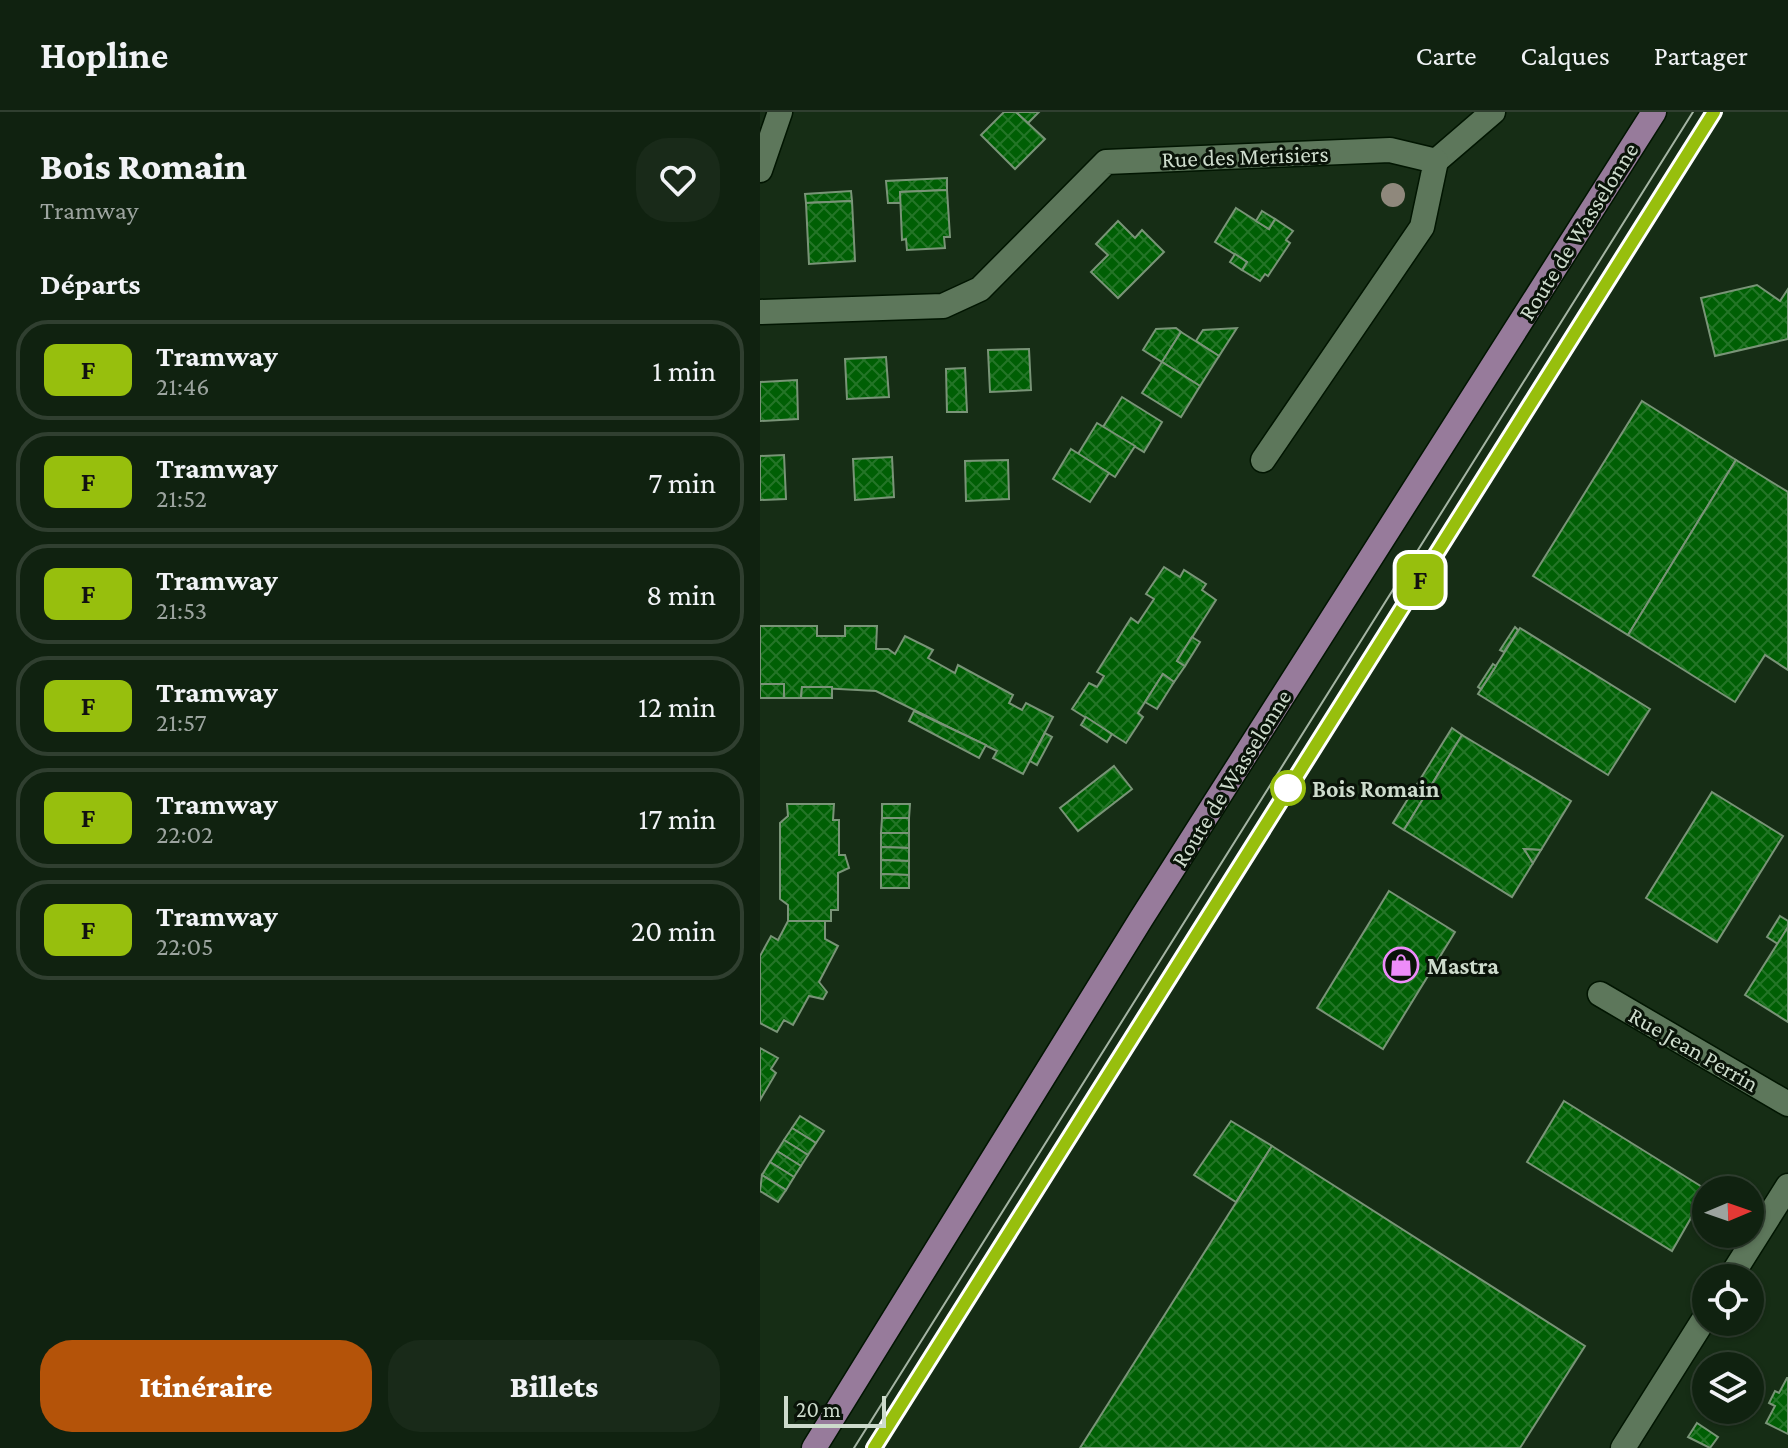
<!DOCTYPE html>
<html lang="fr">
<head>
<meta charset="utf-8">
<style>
	:root { --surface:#102210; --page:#192a19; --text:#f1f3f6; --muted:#9ca49f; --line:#303f30; --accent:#b45309 }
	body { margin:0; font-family:"Crimson Pro",serif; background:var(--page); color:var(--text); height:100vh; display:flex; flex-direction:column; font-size:30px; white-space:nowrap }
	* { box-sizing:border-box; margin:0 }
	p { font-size:26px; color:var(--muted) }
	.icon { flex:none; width:44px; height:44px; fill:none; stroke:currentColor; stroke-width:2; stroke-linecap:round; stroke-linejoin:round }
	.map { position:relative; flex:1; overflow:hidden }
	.panel { display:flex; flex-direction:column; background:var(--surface); width:760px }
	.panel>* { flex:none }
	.badge { padding:0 16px; border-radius:12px; font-size:28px; line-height:52px }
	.needle { width:52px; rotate:88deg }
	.buttons { position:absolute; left:932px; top:1064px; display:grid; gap:16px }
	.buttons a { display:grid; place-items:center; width:72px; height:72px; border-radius:50%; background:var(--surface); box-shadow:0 2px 6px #0004,0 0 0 2px var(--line); font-size:40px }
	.scale { position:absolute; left:24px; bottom:20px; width:102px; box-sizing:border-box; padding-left:8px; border:4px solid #cddbcc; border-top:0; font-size:22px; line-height:28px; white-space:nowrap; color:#cddbcc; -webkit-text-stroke:6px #091308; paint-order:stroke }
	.map>.badge { position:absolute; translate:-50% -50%; box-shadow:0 0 0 4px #fff }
	h2 { padding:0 40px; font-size:30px; line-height:72px }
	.round { display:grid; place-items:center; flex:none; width:84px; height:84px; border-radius:32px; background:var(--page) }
	.head { display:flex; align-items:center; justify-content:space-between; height:136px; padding:0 40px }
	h1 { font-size:38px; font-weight:800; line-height:60px }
	.action { display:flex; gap:16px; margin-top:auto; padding:16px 40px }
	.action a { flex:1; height:92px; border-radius:32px; background:var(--accent); color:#fff; font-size:32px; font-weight:800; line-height:92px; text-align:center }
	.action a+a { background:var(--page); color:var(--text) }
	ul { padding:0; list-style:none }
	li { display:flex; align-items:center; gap:24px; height:100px; margin:0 16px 12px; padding:0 24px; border:4px solid var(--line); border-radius:32px }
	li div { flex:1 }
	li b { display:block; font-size:30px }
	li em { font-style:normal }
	li .badge { min-width:88px; font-weight:700; text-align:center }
	header { display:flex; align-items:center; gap:48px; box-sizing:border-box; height:112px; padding:0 40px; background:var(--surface); border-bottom:2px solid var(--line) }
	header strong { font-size:38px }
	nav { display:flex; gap:44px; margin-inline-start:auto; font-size:28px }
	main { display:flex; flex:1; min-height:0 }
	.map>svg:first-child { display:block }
	.building { fill:url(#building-cross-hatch); stroke:#799477; stroke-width:2 }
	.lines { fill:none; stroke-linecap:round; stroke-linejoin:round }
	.minor-casing { stroke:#011501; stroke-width:27 }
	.major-casing { stroke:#011501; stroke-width:27 }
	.minor { stroke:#5d775b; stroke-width:24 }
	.major { stroke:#977b9b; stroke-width:24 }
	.tram { stroke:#a4b4a3; stroke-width:2 }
	.tree { fill:#8f887c }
	.line-casing { stroke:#fff; stroke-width:18 }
	.line { stroke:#97bf0d; stroke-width:12 }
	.stop-dot { fill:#fff; stroke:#97bf0d; stroke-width:4 }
	.labels { text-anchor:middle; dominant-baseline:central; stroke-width:6; stroke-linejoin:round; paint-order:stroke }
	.street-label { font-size:24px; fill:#cddbcc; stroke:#091308 }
	.stop-label { font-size:24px; font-weight:bold; fill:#cddbcc; stroke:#091308; text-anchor:start }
	.poi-label { font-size:24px; font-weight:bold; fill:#cddbcc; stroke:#091308; text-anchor:start }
</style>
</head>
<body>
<header>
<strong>Hopline</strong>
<nav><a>Carte</a><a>Calques</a><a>Partager</a></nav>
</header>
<main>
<section class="panel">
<div class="head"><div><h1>Bois Romain</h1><p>Tramway</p></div><a class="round"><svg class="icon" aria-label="heart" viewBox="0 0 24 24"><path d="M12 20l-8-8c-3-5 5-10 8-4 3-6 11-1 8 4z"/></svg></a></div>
<h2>Départs</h2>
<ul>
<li><span class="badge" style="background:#97bf0d;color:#111">F</span><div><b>Tramway</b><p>21:46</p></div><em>1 min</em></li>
<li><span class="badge" style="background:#97bf0d;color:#111">F</span><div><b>Tramway</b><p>21:52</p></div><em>7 min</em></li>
<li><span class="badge" style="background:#97bf0d;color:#111">F</span><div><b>Tramway</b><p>21:53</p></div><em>8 min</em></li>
<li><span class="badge" style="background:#97bf0d;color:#111">F</span><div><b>Tramway</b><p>21:57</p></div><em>12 min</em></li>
<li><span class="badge" style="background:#97bf0d;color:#111">F</span><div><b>Tramway</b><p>22:02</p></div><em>17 min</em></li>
<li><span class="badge" style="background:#97bf0d;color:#111">F</span><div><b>Tramway</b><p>22:05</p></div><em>20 min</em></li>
</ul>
<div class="action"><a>Itinéraire</a><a>Billets</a></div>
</section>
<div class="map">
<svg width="1028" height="1336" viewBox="0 0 1028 1336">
	<defs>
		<pattern id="building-cross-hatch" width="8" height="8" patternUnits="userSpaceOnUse" patternTransform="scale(2)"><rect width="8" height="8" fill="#005f04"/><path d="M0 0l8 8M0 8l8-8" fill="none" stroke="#247527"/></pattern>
	</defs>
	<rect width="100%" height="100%" fill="#162d15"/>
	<g class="building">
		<polygon points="244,0 256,0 285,27 255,57 221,23"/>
		<polygon points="256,0 279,0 268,11"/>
		<polygon points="187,66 187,78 140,80 141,91 128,91 126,69"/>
		<polygon points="187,78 190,125 184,125 185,136 147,138 146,127 142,128 140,80"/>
		<polygon points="91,79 92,89 46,91 45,82"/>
		<polygon points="92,89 95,149 49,152 46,91"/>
		<polygon points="476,96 509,117 515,107 533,119 526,128 530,131 508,164 505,162 500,169 482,158 487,150 455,130"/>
		<polygon points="502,99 515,107 509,117 496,109"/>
		<polygon points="358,109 375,126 382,118 404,140 358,186 331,160 348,143 336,132"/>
		<polygon points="475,142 487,150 482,158 470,150"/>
		<polygon points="997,173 1020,189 1028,177 1028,227 955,244 941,186"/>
		<polygon points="416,216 421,220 402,250 383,238 396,217"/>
		<polygon points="477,216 459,244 436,229 443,218"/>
		<polygon points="421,220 459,244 440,274 402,250"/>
		<polygon points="269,237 271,278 230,280 228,238"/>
		<polygon points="126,245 129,285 87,287 85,247"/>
		<polygon points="402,250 440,274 421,305 382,281"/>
		<polygon points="205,256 207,300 187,300 186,257"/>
		<polygon points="37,268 38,307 0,309 0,270"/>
		<polygon points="362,285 402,310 384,340 343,315"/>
		<polygon points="882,289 976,348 868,523 773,464"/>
		<polygon points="337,311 375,334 355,365 318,342"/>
		<polygon points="311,337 349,361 330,390 293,367"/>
		<polygon points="24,343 26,387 0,388 0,344"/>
		<polygon points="132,345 134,385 95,388 93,347"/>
		<polygon points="248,348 249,387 206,389 205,349"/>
		<polygon points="976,348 1028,380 1028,558 1005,543 975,590 868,523"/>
		<polygon points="404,455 420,465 424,458 446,472 442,478 456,488 417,549 425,554 414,570 403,562 378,601 383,605 366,631 312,597 329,571 337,575 344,564 337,560 371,506 378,511 394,487 386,482"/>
		<polygon points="0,514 57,514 57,524 85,524 85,514 117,514 116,537 128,537 135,542 145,524 173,538 168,546 195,561 198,553 253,583 249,591 262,598 266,591 293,605 263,662 233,646 237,639 116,579 42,575 41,586 24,586 24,572 0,572"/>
		<polygon points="755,515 758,518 744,540 740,538"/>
		<polygon points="760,516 890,597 848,663 718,582"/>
		<polygon points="432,525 440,530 425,554 417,549"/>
		<polygon points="733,552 736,554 721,577 718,575"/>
		<polygon points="403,562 414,570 397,597 385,590"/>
		<rect x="0" y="572" width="24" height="14"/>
		<polygon points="42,575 72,575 72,586 41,586"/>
		<polygon points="154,599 226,633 219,646 149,609"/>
		<polygon points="326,605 352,622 347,630 321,613"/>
		<polygon points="692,616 702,623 644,718 633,711"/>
		<polygon points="285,621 292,625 277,653 270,649"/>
		<polygon points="702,623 811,689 781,738 764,737 773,751 752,785 644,718"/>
		<polygon points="354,654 372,677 318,719 300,696"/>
		<polygon points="952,680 1023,724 957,830 886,786"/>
		<polygon points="27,692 74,692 73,708 79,708 79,743 85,743 89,756 78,761 78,798 71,798 71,809 28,809 28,793 20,787 20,711 28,704"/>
		<polygon points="122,692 150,692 149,706 122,706"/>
		<polygon points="122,706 149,706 149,721 121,721"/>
		<polygon points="121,721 149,721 149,736 121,735"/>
		<polygon points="121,735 149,736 149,749 121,748"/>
		<polygon points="764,737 781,738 773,751"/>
		<polygon points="121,748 149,749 149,763 121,762"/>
		<polygon points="121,762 149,763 149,776 121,776"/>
		<polygon points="629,779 695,820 623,937 557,896"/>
		<polygon points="1020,804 1028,809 1028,815 1018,832 1007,825"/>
		<polygon points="28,809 65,809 65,827 78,834 59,870 67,880 63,887 49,884 33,913 24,908 17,920 0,911 0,844 11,824 18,828"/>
		<polygon points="1028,815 1028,910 985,883"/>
		<polygon points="0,936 18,946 11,957 16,961 0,988"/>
		<polygon points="804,989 947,1078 912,1139 767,1050"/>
		<polygon points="40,1004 64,1019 56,1031 32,1016"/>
		<polygon points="471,1009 512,1034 476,1090 434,1063"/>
		<polygon points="32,1016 56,1031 48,1043 24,1028"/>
		<polygon points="24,1028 48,1043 41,1054 17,1039"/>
		<polygon points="512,1034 825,1234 760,1336 320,1336"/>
		<polygon points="17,1039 41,1054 34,1065 10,1050"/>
		<polygon points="10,1050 34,1065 26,1078 2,1063"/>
		<polygon points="2,1063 26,1078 18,1090 0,1079"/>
		<polygon points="1027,1266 1028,1266 1028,1322 1006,1311 1015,1294 1009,1291 1015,1279 1019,1281"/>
		<polygon points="937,1311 958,1325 950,1336 928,1325"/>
	</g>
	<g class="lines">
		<g class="minor-casing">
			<g id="minor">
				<polyline points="676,49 733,0"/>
				<polyline points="0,58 20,0"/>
				<polyline points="0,200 183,194 220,177 346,50 630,38 676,49 662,115 503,348"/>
				<polyline points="840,882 1028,992"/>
				<polyline points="970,1166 1028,1074"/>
				<polyline points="863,1336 946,1204"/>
			</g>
		</g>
		<g class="major-casing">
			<polyline id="major" points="54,1336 381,807 894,0"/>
		</g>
		<use href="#minor" class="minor"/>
		<use href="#major" class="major"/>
		<g class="tram">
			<polyline points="94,1336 933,0"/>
			<polyline points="114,1336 954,0"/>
		</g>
	</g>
	<circle class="tree" cx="633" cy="83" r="12"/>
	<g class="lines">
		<g class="line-casing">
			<polyline id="line" points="114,1336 954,0"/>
		</g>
		<use href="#line" class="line"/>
	</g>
	<defs>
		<g id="shop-ring" transform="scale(1.8)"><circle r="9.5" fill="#091308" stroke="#ed8cf9" stroke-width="1.5"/><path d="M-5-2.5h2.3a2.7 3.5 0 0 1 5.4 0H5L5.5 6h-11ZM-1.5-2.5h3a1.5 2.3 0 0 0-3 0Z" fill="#ed8cf9"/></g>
	</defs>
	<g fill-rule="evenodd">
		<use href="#shop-ring" x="641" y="853"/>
	</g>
	<circle class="stop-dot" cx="528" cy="676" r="16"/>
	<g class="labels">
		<g class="street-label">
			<text transform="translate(485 44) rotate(-2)">Rue des Merisiers</text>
			<text transform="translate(818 119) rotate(-58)">Route de Wasselonne</text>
			<text transform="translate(471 666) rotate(-58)">Route de Wasselonne</text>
			<text transform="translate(934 937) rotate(30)">Rue Jean Perrin</text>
		</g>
		<g class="stop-label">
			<text x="552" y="676">Bois Romain</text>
		</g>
		<g class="poi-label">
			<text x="667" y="853">Mastra</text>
		</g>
	</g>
</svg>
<div class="buttons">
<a><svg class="needle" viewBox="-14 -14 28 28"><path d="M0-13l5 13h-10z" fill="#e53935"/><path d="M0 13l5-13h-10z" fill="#9ca49f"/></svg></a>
<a><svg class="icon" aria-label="locate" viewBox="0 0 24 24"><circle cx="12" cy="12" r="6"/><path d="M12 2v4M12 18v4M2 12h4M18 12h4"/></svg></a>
<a><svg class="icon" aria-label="layers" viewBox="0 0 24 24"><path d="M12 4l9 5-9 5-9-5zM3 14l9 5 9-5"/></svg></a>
</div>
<div class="scale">20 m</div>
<b class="badge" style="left:660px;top:468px;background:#97bf0d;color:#111">F</b>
</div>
</main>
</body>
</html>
